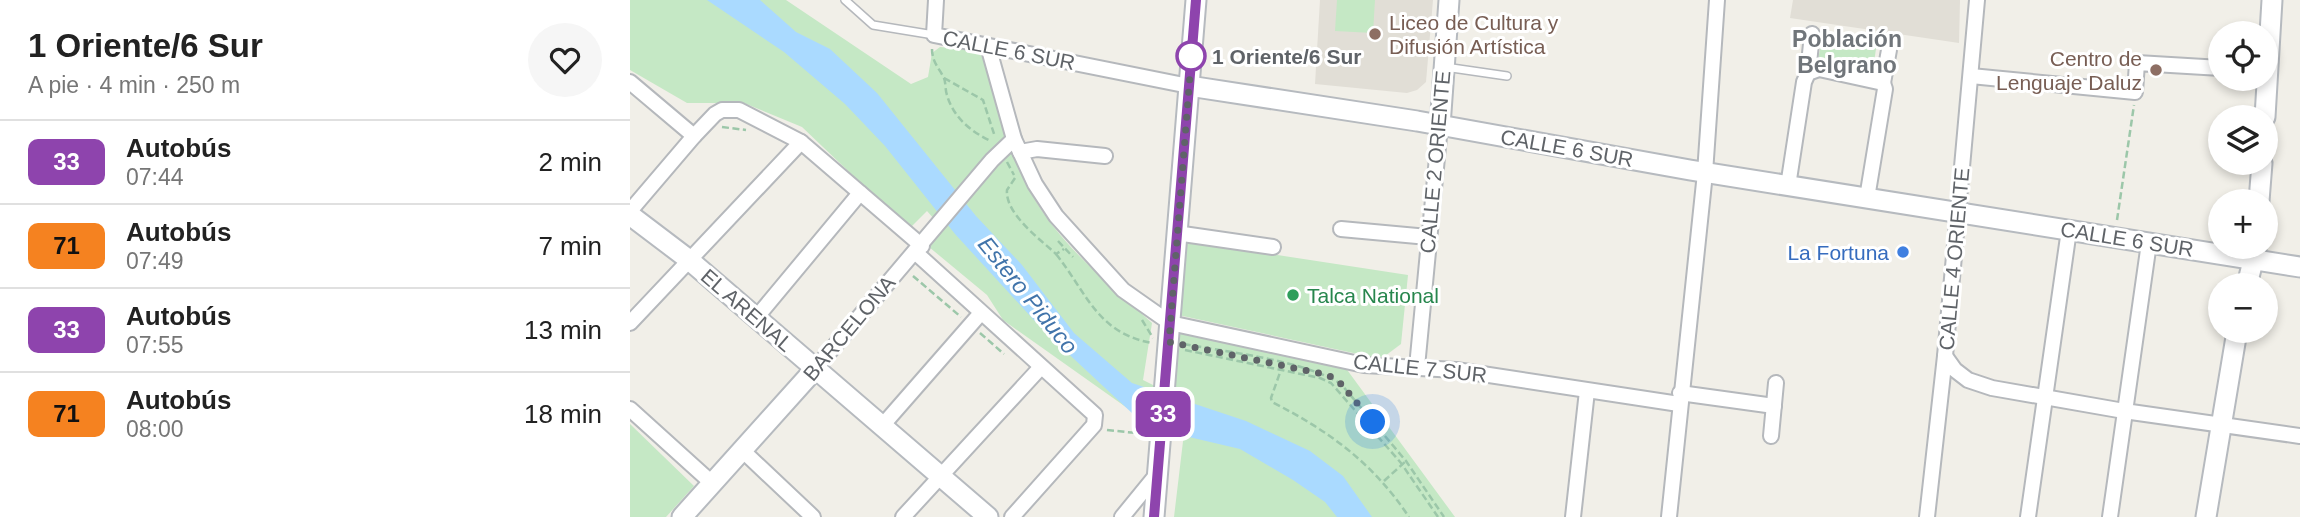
<!DOCTYPE html>
<html lang="es">
<head>
<meta charset="utf-8">
<style>
	:root { --surface:#fff; --page:#f6f6f6; --text:#222; --muted:#767676; --line:#e0e0e0 }
	body { margin:0; font-family:Arial,sans-serif; background:var(--page); color:var(--text); height:100vh; display:flex; flex-direction:column; font-size:26px; white-space:nowrap }
	* { box-sizing:border-box; margin:0 }
	p { font-size:23px; color:var(--muted) }
	.icon { flex:none; width:38px; height:38px; fill:none; stroke:currentColor; stroke-width:2; stroke-linecap:round; stroke-linejoin:round }
	.map { position:relative; flex:1; overflow:hidden }
	.panel { display:flex; flex-direction:column; background:var(--surface); width:630px }
	.panel>* { flex:none }
	.badge { padding:0 14px; border-radius:10px; font-size:24px; line-height:46px }
	.tools { position:absolute; left:1578px; top:21px; display:grid; gap:14px }
	.tools a { display:grid; place-items:center; width:70px; height:70px; border-radius:50%; background:var(--surface); box-shadow:0 4px 10px #0003; font-size:35px }
	.you { position:absolute; width:35px; height:35px; margin:-18px; border:5px solid #fff; border-radius:50%; background:#1a73e8; box-shadow:0 0 0 10px #1a73e833 }
	.map>.badge { position:absolute; translate:-50% -50%; box-shadow:0 0 0 4px #fff }
	.round { display:grid; place-items:center; flex:none; width:74px; height:74px; border-radius:37px; background:var(--page) }
	.overview { display:flex; align-items:center; justify-content:space-between; height:119px; padding:0 28px }
	h1 { font-size:33px; font-weight:600; line-height:52px }
	ul { padding:0; list-style:none }
	li { display:flex; align-items:center; gap:21px; height:84px; padding:0 28px; border-top:2px solid var(--line) }
	li div { flex:1 }
	li b { display:block; font-size:26px }
	li em { font-style:normal }
	li .badge { min-width:77px; font-weight:700; text-align:center }
	main { display:flex; flex:1; min-height:0 }
	.map>svg:first-child { display:block }
	.education { fill:#e1ded6 }
	.green { fill:#c5e8c5 }
	.water { fill:#aadaff }
	.lines { fill:none; stroke-linecap:round; stroke-linejoin:round }
	.lane-casing { stroke:#b5b8bc; stroke-width:10 }
	.street-casing { stroke:#b5b8bc; stroke-width:18 }
	.secondary-casing { stroke:#b6babf; stroke-width:23 }
	.path { stroke:#9cc7a9; stroke-width:2.5; stroke-dasharray:7 3.5; stroke-linecap:butt }
	.lane { stroke:#fff; stroke-width:7 }
	.street { stroke:#fff; stroke-width:14 }
	.secondary { stroke:#fff; stroke-width:19 }
	.line-casing { stroke:#fff; stroke-width:16 }
	.line { stroke:#8e44ad; stroke-width:10 }
	.walk { stroke:#5f6368; stroke-width:7; stroke-dasharray:0 12.6 }
	.education-dot { fill:#8d6e63; stroke:#fff; stroke-width:2.5 }
	.stop-dot { fill:#fff; stroke:#8e44ad; stroke-width:3.5 }
	.shop-dot { fill:#3f7fe0; stroke:#fff; stroke-width:2.5 }
	.leisure-dot { fill:#2e9e5b; stroke:#fff; stroke-width:2.5 }
	.labels { text-anchor:middle; dominant-baseline:central; stroke-width:6; stroke-linejoin:round; paint-order:stroke }
	.education-label { font-size:21px; fill:#785e54; stroke:#fff; text-anchor:start }
	.street-label { font-size:21px; fill:#5f6368; stroke:#fff }
	.stop-label { font-size:21px; font-weight:bold; fill:#5f6368; stroke:#fff; text-anchor:start }
	.shop-label { font-size:21px; fill:#366cbe; stroke:#fff; text-anchor:end }
	.leisure-label { font-size:21px; fill:#27864d; stroke:#fff; text-anchor:start }
	.neighbourhood-label { font-size:23px; font-weight:bold; fill:#70757a; stroke:#fff }
	.water-label { font-size:23px; font-style:italic; fill:#4174aa; stroke:#fff }
</style>
</head>
<body>
<main>
<section class="panel">
<div class="overview"><div><h1>1 Oriente/6 Sur</h1><p>A pie · 4 min · 250 m</p></div><a class="round"><svg class="icon" aria-label="heart" viewBox="0 0 24 24"><path d="M12 20l-8-8c-3-5 5-10 8-4 3-6 11-1 8 4z"/></svg></a></div>
<ul>
<li><span class="badge" style="background:#8e44ad;color:#fff">33</span><div><b>Autobús</b><p>07:44</p></div><em>2 min</em></li>
<li><span class="badge" style="background:#f58220;color:#111">71</span><div><b>Autobús</b><p>07:49</p></div><em>7 min</em></li>
<li><span class="badge" style="background:#8e44ad;color:#fff">33</span><div><b>Autobús</b><p>07:55</p></div><em>13 min</em></li>
<li><span class="badge" style="background:#f58220;color:#111">71</span><div><b>Autobús</b><p>08:00</p></div><em>18 min</em></li>
</ul>
</section>
<div class="map">
<svg width="1670" height="517" viewBox="0 0 1670 517">
	<rect width="100%" height="100%" fill="#f1efe8"/>
	<g class="education">
		<polygon points="690,0 803,0 796,82 787,90 777,93 685,84"/>
		<polygon points="1163,0 1330,0 1329,43 1160,18"/>
	</g>
	<g class="green">
		<path d="M0 0H156L281 84 298 77 302 53 310 47 346 50 354 59C369 117 384 177 423 226 451 262 488 292 522 323L513 380 537 392 545 332 715 367 825 517H544L554 433 500 410 373 320 357 295 293 242 312 228 297 211 279 229 172 127 114 103H57L0 70Z"/>
		<polygon points="707,0 745,0 743,33 705,31"/>
		<polygon points="1193,33 1247,42 1243,69 1188,60"/>
		<polygon points="556,241 778,275 771,344 751,359 548,315"/>
		<polygon points="0,424 64,486 36,517 0,517"/>
	</g>
	<polygon class="water" points="77,0 130,0 166,32 200,49 247,93 346,216 392,265 444,333 502,383 616,421 680,451 713,476 742,517 707,517 695,502 663,480 610,449 542,433 503,414 414,331 325,234 255,146 215,104 154,52"/>
	<g class="lines">
		<g class="lane-casing">
			<g id="lane">
				<polyline points="215,0 243,25 304,35"/>
				<polyline points="815,67 877,76"/>
			</g>
		</g>
		<g class="street-casing">
			<g id="street">
				<polyline points="306,0 304,35 559,86"/>
				<polyline points="358,46 384,139 405,184 426,216 493,290 540,323 734,365 826,370 1049,404"/>
				<polyline points="1178,73 1182,34"/>
				<polyline points="1341,76 1505,92 1507,63 1591,68"/>
				<polyline points="0,82 64,136"/>
				<polyline points="1253,83 1259,50"/>
				<polyline points="171,142 292,246"/>
				<polyline points="390,152 407,149 475,156"/>
				<polyline points="1158,186 1174,82 1178,73 1189,69 1253,83 1255,89 1237,198"/>
				<polyline points="0,211 64,136 85,114 92,110 109,110 171,142 0,323"/>
				<polyline points="711,229 798,237"/>
				<polyline points="546,233 643,247"/>
				<polyline points="285,252 465,415 464,425 382,517"/>
				<polyline points="126,318 230,193"/>
				<polyline points="1315,356 1325,370 1338,380 1362,388 1494,411 1670,436"/>
				<polyline points="787,367 810,126"/>
				<polyline points="185,369 362,160 384,139"/>
				<polyline points="1050,393 1144,406"/>
				<polyline points="0,409 83,484"/>
				<polyline points="252,426 350,314"/>
				<polyline points="1141,436 1146,383"/>
				<polyline points="112,450 183,517"/>
				<polyline points="273,517 411,367"/>
				<polyline points="492,517 528,473"/>
				<polyline points="943,517 957,391"/>
				<polyline points="1039,517 1075,173 1087,0"/>
				<polyline points="1297,517 1315,356 1347,0"/>
				<polyline points="1398,517 1439,230"/>
				<polyline points="1480,517 1519,243"/>
			</g>
		</g>
		<g class="secondary-casing">
			<g id="secondary">
				<polyline points="559,86 787,121 1060,170 1670,267"/>
				<polyline points="1635,117 1642,0"/>
				<polyline points="810,126 819,0"/>
				<polyline points="1629,201 1632,163"/>
				<polyline points="0,215 58,259 358,517"/>
				<polyline points="1617,285 1626,249"/>
				<polyline points="52,517 185,369"/>
				<polyline points="524,517 566,0"/>
				<polyline points="1576,517 1607,331"/>
			</g>
		</g>
		<g class="path">
			<path d="M302 49C302 62 309 68 314 78 316 83 315 90 317 95 323 117 341 132 361 141"/>
			<polyline points="314,78 353,100 365,137"/>
			<polyline points="92,127 116,130"/>
			<polyline points="377,162 384,175"/>
			<path d="M385 178 377 190C375 214 410 239 426 254L434 249"/>
			<polyline points="1487,220 1504,105"/>
			<polyline points="428,241 443,257"/>
			<path d="M426 254C457 293 467 333 522 343"/>
			<polyline points="283,276 331,317"/>
			<polyline points="512,320 523,338"/>
			<polyline points="350,333 374,354"/>
			<path d="M554 344C598 352 676 361 711 384L776 461 814 517"/>
			<polyline points="555,350 690,378 701,383 771,463 808,517"/>
			<path d="M653 364 641 398 642 402C699 431 743 463 779 517"/>
			<polyline points="477,430 516,434"/>
			<polyline points="754,481 776,461"/>
		</g>
		<use href="#lane" class="lane"/>
		<use href="#street" class="street"/>
		<use href="#secondary" class="secondary"/>
	</g>
	<g class="lines">
		<g class="line-casing">
			<polyline id="line" points="524,517 566,0"/>
		</g>
		<use href="#line" class="line"/>
		<polyline class="walk" points="561,56 562,49 539,342 698,375 711,384 743,422"/>
	</g>
	<g class="education-dot">
		<circle cx="745" cy="34" r="7"/>
		<circle cx="1526" cy="70" r="7"/>
	</g>
	<circle class="stop-dot" cx="561" cy="56" r="14"/>
	<circle class="shop-dot" cx="1273" cy="252" r="7"/>
	<circle class="leisure-dot" cx="663" cy="295" r="7"/>
	<g class="labels">
		<g class="education-label">
			<text x="759" y="22">Liceo de Cultura y<tspan x="759" dy="24">Difusión Artística</tspan></text>
			<text x="1512" y="58" text-anchor="end">Centro de<tspan x="1512" dy="24">Lenguaje Daluz</tspan></text>
		</g>
		<g class="street-label">
			<text transform="translate(379 50) rotate(11)">CALLE 6 SUR</text>
			<text transform="translate(937 148) rotate(10)">CALLE 6 SUR</text>
			<text transform="translate(805 162) rotate(-85)">CALLE 2 ORIENTE</text>
			<text transform="translate(1497 239) rotate(9)">CALLE 6 SUR</text>
			<text transform="translate(1324 259) rotate(-85)">CALLE 4 ORIENTE</text>
			<text transform="translate(117 310) rotate(41)">EL ARENAL</text>
			<text transform="translate(219 328) rotate(-50)">BARCELONA</text>
			<text transform="translate(790 368) rotate(6)">CALLE 7 SUR</text>
		</g>
		<g class="stop-label">
			<text x="582" y="56">1 Oriente/6 Sur</text>
		</g>
		<g class="shop-label">
			<text x="1259" y="252">La Fortuna</text>
		</g>
		<g class="leisure-label">
			<text x="677" y="295">Talca National</text>
		</g>
		<g class="neighbourhood-label">
			<text x="1217" y="39">Población<tspan x="1217" dy="26">Belgrano</tspan></text>
		</g>
		<g class="water-label">
			<text transform="translate(398 295) rotate(51)">Estero Piduco</text>
		</g>
	</g>
</svg>
<div class="tools">
<a><svg class="icon" aria-label="locate" viewBox="0 0 24 24"><circle cx="12" cy="12" r="6"/><path d="M12 2v4M12 18v4M2 12h4M18 12h4"/></svg></a>
<a><svg class="icon" aria-label="layers" viewBox="0 0 24 24"><path d="M12 4l9 5-9 5-9-5zM3 14l9 5 9-5"/></svg></a>
<a>+</a>
<a>−</a>
</div>
<div class="you" style="left:743px;top:422px"></div>
<b class="badge" style="left:533px;top:414px;background:#8e44ad;color:#fff">33</b>
</div>
</main>
</body>
</html>
